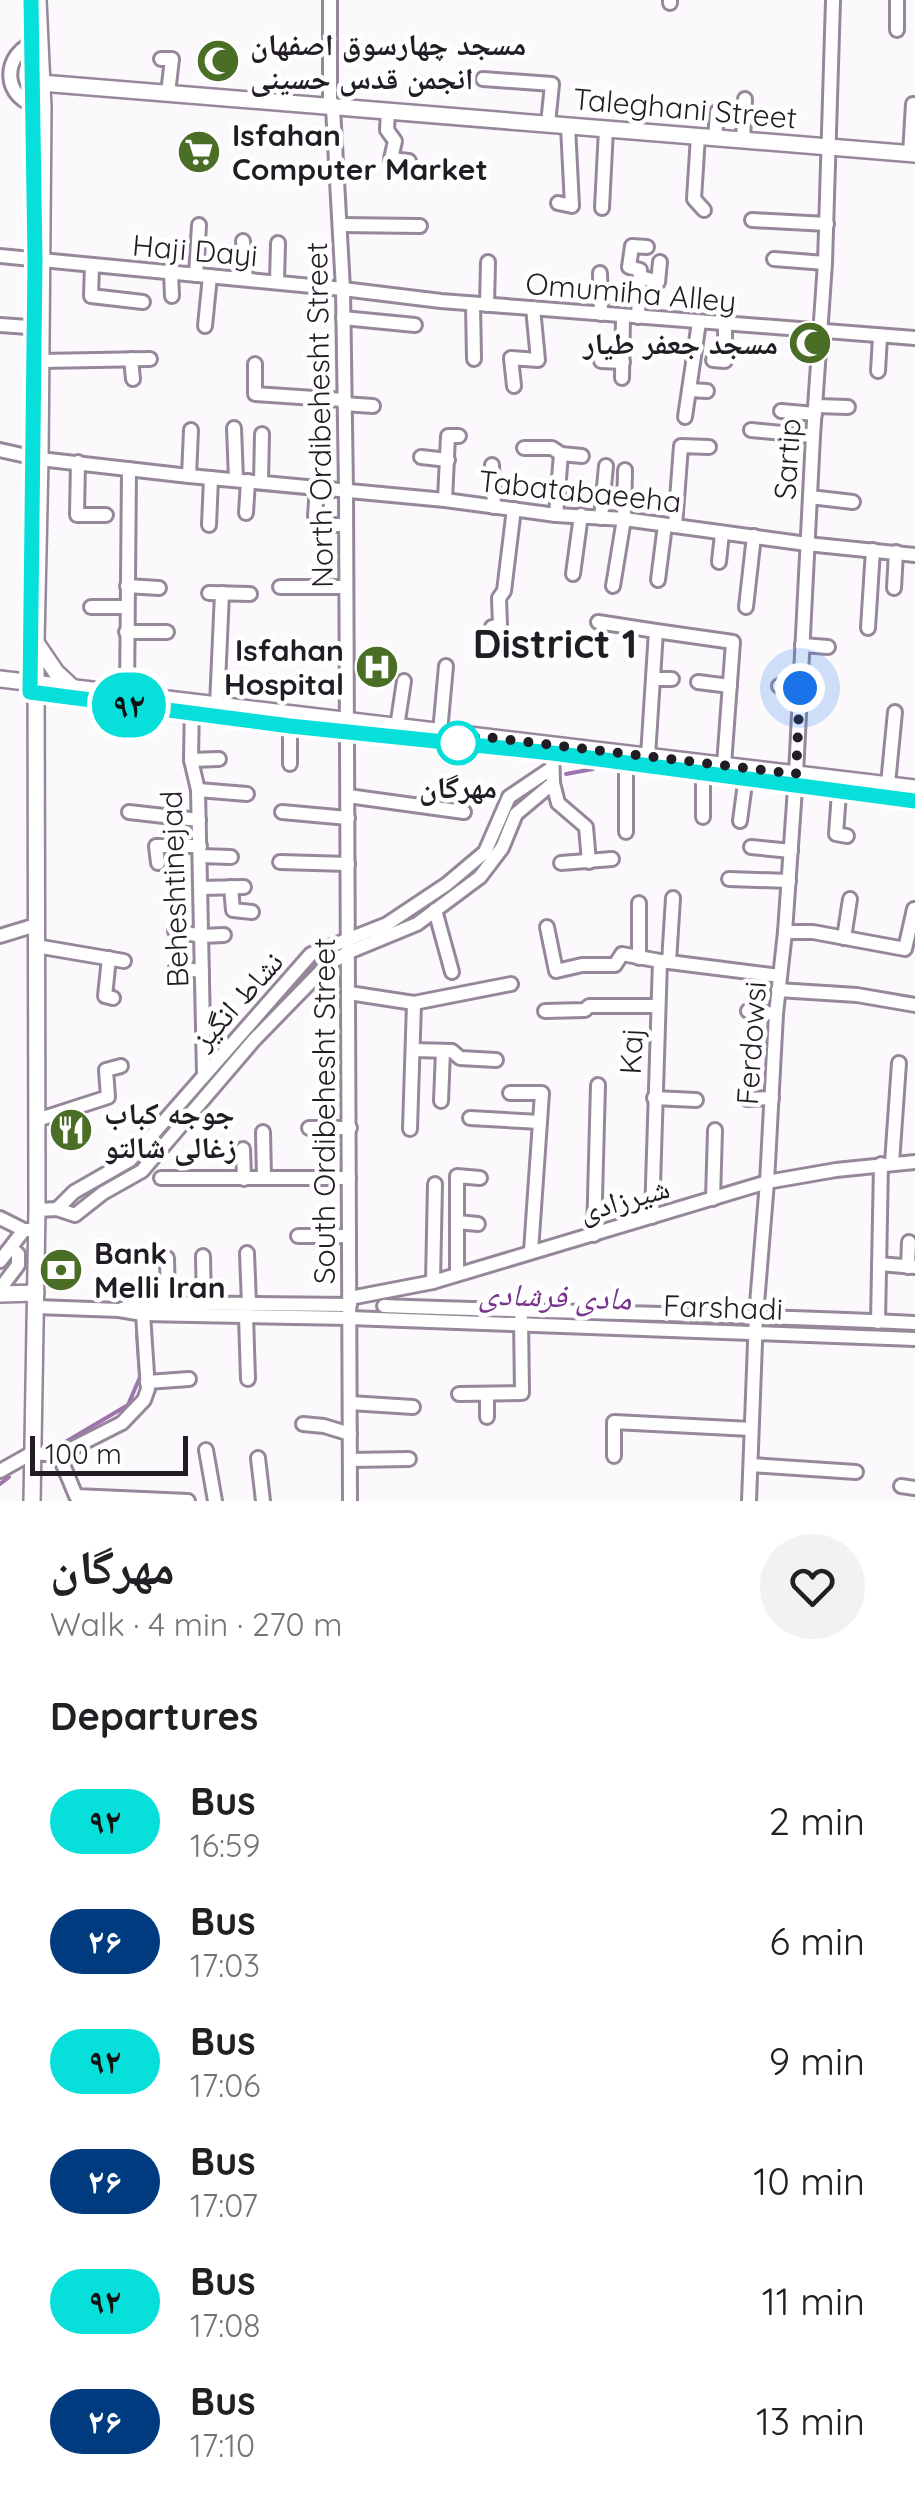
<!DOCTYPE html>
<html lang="en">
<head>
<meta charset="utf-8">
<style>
	:root { --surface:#fff; --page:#f2f2f2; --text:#202124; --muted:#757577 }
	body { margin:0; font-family:Quicksand,"Noto Naskh Arabic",sans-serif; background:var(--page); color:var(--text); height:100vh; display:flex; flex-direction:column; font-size:38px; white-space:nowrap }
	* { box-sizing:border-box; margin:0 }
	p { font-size:32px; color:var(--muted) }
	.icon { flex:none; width:55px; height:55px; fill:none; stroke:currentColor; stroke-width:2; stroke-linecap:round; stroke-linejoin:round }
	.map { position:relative; height:1501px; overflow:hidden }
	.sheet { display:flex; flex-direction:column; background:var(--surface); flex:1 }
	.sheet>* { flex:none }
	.badge { padding:0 20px; border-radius:32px; font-size:35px; line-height:65px }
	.scale { position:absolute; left:30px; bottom:25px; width:158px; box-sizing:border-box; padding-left:10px; border:5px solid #221d24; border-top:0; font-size:28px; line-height:35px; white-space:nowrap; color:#221d24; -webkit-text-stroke:8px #fff; paint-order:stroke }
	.you { position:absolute; width:50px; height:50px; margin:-25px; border:8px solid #fff; border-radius:50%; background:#1a73e8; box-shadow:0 0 0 15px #1a73e833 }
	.map>.badge { position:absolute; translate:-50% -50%; box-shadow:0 0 0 5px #fff }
	h2 { padding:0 50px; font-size:38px; line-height:90px }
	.round { display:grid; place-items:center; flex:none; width:105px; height:105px; border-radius:52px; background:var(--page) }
	.headline { display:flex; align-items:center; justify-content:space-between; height:170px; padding:0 50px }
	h1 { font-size:48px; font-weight:700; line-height:75px }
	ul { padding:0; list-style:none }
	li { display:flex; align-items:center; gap:30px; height:120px; padding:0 50px }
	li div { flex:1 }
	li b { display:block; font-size:38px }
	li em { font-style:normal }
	li .badge { min-width:110px; font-weight:700; text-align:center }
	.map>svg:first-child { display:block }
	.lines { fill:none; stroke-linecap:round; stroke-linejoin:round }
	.stream { stroke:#9f74ac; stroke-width:4 }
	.minor-casing { stroke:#96889a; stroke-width:18 }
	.major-casing { stroke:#96889a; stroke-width:20 }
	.minor { stroke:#fff; stroke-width:12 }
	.major { stroke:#fff; stroke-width:15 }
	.line-casing { stroke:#fff; stroke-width:22 }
	.line { stroke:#07dfdb; stroke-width:15 }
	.walk { stroke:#221d24; stroke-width:10; stroke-dasharray:0 18 }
	.stop-dot { fill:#fff; stroke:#07dfdb; stroke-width:5 }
	.labels { text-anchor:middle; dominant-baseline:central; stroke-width:9; stroke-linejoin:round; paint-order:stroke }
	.poi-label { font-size:30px; font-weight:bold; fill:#221d24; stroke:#fff; text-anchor:start }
	.street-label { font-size:30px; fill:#221d24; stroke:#fff }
	.stop-label { font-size:30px; font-weight:bold; fill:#221d24; stroke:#fff }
	.water-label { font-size:32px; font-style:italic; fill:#78338c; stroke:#fff }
	.district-label { font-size:40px; font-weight:bold; fill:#221d24; stroke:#fff }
</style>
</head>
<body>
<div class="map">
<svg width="915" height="1501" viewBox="0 0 915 1501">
	<rect width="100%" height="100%" fill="#fcf9fd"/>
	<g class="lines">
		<g class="stream">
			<polyline points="566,774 593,769"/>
			<polyline points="511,811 515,802 531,789"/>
			<polyline points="398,924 408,920 473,873 486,859"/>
			<polyline points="258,1027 312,965 345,948"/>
			<polyline points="87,1193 140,1162 209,1083"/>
			<polyline points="368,1312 418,1313"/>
			<polyline points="773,1324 915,1332"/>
			<polyline points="62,1444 128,1405 140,1377 137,1333"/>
			<polyline points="0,1484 9,1477"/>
		</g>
		<g class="minor-casing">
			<g id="minor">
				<polyline points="330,0 330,99 333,108 343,289 346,490 350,1501"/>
				<polyline points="670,3 670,0"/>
				<polyline points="897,30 897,0"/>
				<path d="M39 41C0 51 0 102 43 107"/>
				<polyline points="161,59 172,59 168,93"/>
				<polyline points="483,79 552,84 548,124"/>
				<polyline points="388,111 387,130 395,141 391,159 409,161"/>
				<polyline points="698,136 694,199 704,210"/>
				<polyline points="715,138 717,112"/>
				<polyline points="743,140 745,99"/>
				<polyline points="910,154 913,104"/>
				<polyline points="558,203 572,206 568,126"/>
				<polyline points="602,208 606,129"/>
				<polyline points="752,220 827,224"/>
				<polyline points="340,225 420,226"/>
				<polyline points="243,241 246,279"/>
				<polyline points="0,256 343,289 441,301 915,338"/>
				<polyline points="774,259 825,263"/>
				<polyline points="92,266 91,296 143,302"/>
				<polyline points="171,273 172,296"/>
				<polyline points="600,273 601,314"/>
				<polyline points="196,275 199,225"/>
				<polyline points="641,277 658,282 660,262"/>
				<polyline points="277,282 278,243"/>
				<polyline points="473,304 474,359"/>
				<polyline points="487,305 488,262"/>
				<polyline points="638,317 640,270 629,267 632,246 647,247"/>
				<polyline points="343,318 415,325"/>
				<polyline points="0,325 42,328"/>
				<polyline points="205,326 210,276"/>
				<polyline points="131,359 133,379"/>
				<polyline points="713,360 725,361 725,325"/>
				<polyline points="41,361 150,359"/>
				<polyline points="601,361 623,362"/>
				<polyline points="255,364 255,394 344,400"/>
				<polyline points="878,371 880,337"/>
				<polyline points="622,378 623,316"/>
				<polyline points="514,386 511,358 538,360 533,308"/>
				<polyline points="689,390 707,391"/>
				<polyline points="344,404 373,406"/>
				<polyline points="816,406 848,407"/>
				<polyline points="781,411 815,414"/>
				<polyline points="685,417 699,322"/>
				<polyline points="234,428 236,479"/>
				<polyline points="751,430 813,436"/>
				<polyline points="524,448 552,448 561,454 556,515"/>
				<polyline points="0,450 40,459 189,476 445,500 556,515 624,519 807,544 915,555"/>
				<polyline points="561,454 582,456"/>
				<polyline points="421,457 448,460"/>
				<polyline points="78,462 77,515 106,515"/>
				<polyline points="492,465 494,507"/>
				<polyline points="189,476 191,430"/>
				<polyline points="261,482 262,434"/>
				<polyline points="810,497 853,502"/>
				<polyline points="445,500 448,436 459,436"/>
				<polyline points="246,513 248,481"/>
				<polyline points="315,516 317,488"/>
				<polyline points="601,518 606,466"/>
				<polyline points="209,525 211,478"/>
				<polyline points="325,525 345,525"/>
				<polyline points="675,526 681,446 709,447"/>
				<polyline points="719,562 722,533"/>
				<polyline points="573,574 581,515"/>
				<polyline points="658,580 665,525"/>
				<polyline points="127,586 159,588"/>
				<polyline points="613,586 624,519 625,470"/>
				<polyline points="280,587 346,587"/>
				<polyline points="894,588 896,552"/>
				<polyline points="209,593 250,594"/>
				<polyline points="91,607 127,607"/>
				<polyline points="746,607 754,536"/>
				<polyline points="598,622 656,631"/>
				<polyline points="492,627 500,625 499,598 504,591 514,509"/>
				<polyline points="868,628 873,550"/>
				<polyline points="126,632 167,632"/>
				<polyline points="802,645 828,647"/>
				<polyline points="653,679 672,679"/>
				<polyline points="698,682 730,686"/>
				<polyline points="779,686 800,688"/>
				<polyline points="127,695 129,469"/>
				<polyline points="192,702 191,760 198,790 204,1075"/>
				<polyline points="217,705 222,593"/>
				<polyline points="397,727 404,681"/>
				<polyline points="440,732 446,666"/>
				<polyline points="552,745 553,783 558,803 586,827 589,862"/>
				<polyline points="626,753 626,832"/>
				<polyline points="648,756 656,631 733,642 724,765"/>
				<polyline points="191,760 219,759"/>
				<polyline points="290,764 290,714"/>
				<polyline points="840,779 836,834 847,836"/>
				<polyline points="888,784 895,712"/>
				<polyline points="198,790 247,794"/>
				<polyline points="348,796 464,812"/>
				<polyline points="129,812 199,820"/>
				<polyline points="282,812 348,818"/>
				<polyline points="703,817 703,763"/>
				<polyline points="740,821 747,768"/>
				<polyline points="751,847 791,851"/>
				<polyline points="200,856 231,857"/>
				<polyline points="280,862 348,864"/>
				<polyline points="158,863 156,846 200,846"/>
				<polyline points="561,863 612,859"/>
				<polyline points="729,879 789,881"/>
				<polyline points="231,887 233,910 252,912"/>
				<polyline points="201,888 244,887"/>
				<polyline points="435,910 452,972"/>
				<polyline points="547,927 556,971 582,965 615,965 622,954 660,961"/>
				<polyline points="175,931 202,936 224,935"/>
				<polyline points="785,932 813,932 905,949 914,909"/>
				<polyline points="0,936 36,925"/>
				<polyline points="844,938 850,899"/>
				<polyline points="36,946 124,961"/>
				<polyline points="109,958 105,996 113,998"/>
				<polyline points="639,958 639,903"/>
				<polyline points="669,962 780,976"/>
				<polyline points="176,968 202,971"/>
				<polyline points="778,990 857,995 915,1005"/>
				<polyline points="349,993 414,1003 511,984"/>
				<polyline points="545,1011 585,1010 589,1006 658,1006"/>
				<polyline points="748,1011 776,1014"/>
				<polyline points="413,1050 452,1051 460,1058 496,1060"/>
				<polyline points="510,1093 542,1093 531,1251"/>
				<polyline points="654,1098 696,1100"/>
				<polyline points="747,1099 772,1098"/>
				<polyline points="441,1101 443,1051"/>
				<polyline points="470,1118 540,1122"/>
				<polyline points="37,1120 108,1097 106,1070 121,1066"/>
				<polyline points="309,1128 350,1128"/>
				<polyline points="410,1129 414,1003"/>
				<polyline points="263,1132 264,1178"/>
				<polyline points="243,1149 244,1179"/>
				<polyline points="892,1163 899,1063"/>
				<polyline points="161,1178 349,1178"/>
				<polyline points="713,1199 715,1130"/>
				<polyline points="57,1209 74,1192 130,1160 311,954 387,924 447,884 485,852 509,797 552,768"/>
				<polyline points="37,1210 57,1209 75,1215 103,1193 142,1171 254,1040 327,965 349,952 417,924 480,877 502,848 516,814 553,783"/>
				<polyline points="652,1217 660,961 669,962 673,898"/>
				<polyline points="0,1218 24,1230 29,1230"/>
				<polyline points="457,1222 478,1224"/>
				<polyline points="594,1235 598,1085"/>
				<polyline points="298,1236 349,1236"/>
				<polyline points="247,1253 249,1304"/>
				<polyline points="203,1256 204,1304"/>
				<polyline points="167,1258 168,1303"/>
				<polyline points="0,1261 24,1230"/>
				<polyline points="879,1264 915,1267"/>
				<polyline points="908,1267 909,1242"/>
				<polyline points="457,1274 457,1176 480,1178"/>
				<polyline points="433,1282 435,1184"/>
				<polyline points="0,1289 18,1265 18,1254 11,1248"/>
				<polyline points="350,1298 433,1282 767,1182 836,1170 915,1162"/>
				<path d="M384 1306C561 1313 738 1314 915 1323"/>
				<polyline points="36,1307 119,1310 143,1314 350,1318 915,1339"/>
				<polyline points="122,1309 141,1303 350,1305"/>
				<polyline points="246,1316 248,1379"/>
				<polyline points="878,1322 881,1164"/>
				<polyline points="147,1382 189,1379"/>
				<polyline points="459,1394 522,1393 521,1319"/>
				<polyline points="350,1403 413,1407"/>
				<polyline points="487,1417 487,1394"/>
				<polyline points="303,1424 324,1426 350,1434"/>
				<polyline points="206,1450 215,1501"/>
				<polyline points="59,1455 76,1496 188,1501"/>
				<polyline points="614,1456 614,1422 751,1429"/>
				<polyline points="258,1458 263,1501"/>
				<polyline points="350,1460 409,1459"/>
				<polyline points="751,1465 856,1472"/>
				<polyline points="0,1471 32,1453 59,1455 122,1423 144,1400 148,1389 143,1314"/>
				<polyline points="901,1486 915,1488"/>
				<polyline points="749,1501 756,1316 767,1182 776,1014 785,932 796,774 813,436 825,263 833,0"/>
			</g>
		</g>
		<g class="major-casing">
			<g id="major">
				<polyline points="41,83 915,154"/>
				<polyline points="37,644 56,672 72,687"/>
				<polyline points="0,679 915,788"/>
				<polyline points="0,1294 36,1293"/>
				<polyline points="32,1501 37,1210 36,642 40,459 43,107 38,0"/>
			</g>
		</g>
		<use href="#minor" class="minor"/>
		<use href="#major" class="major"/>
	</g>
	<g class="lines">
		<g class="line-casing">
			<polyline id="line" points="31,0 35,260 30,692 290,726 552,753 915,801"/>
		</g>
		<use href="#line" class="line"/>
		<polyline class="walk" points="458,743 477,736 796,774 800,688"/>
	</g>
	<defs>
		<g id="mosque-disc" transform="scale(2.25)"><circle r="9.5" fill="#4b6e27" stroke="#fff"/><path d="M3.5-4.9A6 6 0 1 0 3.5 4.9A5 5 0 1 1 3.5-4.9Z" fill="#fff"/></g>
		<g id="supermarket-disc" transform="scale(2.25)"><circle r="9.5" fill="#4b6e27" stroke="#fff"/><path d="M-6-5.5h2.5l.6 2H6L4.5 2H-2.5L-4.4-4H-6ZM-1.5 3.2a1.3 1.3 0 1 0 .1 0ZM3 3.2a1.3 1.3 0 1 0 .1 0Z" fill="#fff"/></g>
		<g id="hospital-disc" transform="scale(2.25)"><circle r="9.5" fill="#4b6e27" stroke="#fff"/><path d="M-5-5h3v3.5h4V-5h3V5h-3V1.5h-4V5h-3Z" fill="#fff"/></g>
		<g id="restaurant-disc" transform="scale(2.25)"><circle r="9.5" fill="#4b6e27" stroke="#fff"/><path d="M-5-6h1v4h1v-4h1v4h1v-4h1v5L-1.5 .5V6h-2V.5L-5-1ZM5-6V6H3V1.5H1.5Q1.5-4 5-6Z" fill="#fff"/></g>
		<g id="bank-disc" transform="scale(2.25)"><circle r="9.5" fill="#4b6e27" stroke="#fff"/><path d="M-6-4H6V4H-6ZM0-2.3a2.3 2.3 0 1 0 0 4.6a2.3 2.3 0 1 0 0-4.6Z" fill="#fff"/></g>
	</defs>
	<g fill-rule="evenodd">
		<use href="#mosque-disc" x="218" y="61"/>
		<use href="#supermarket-disc" x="199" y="152"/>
		<use href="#mosque-disc" x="810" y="343"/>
		<use href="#hospital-disc" x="377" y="667"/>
		<use href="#restaurant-disc" x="71" y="1130"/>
		<use href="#bank-disc" x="61" y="1270"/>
	</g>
	<circle class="stop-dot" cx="458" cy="743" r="20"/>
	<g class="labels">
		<g class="poi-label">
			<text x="250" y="44">مسجد چهارسوق اصفهان<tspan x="250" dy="34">انجمن قدس حسینی</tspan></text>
			<text x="232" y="135">Isfahan<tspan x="232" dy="34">Computer Market</tspan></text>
			<text x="778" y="343" text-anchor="end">مسجد جعفر طیار</text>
			<text x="344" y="650" text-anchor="end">Isfahan<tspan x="344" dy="34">Hospital</tspan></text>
			<text x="104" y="1113">جوجه کباب<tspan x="104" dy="34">زغالی شالتو</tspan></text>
			<text x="94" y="1253">Bank<tspan x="94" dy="34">Melli Iran</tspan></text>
		</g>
		<g class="street-label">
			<text transform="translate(685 108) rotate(5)">Taleghani Street</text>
			<text transform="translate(195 250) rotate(5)">Haji Dayi</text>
			<text transform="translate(631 292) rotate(5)">Omumiha Alley</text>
			<text transform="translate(319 415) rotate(-91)">North Ordibehesht Street</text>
			<text transform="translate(787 459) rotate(-86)">Sartip</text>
			<text transform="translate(580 491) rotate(6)">Tabatabaeeha</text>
			<text transform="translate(174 889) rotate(-92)">Beheshtinejad</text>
			<text transform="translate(237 1000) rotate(-48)">نشاط انگیز</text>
			<text transform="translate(751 1043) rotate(-86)">Ferdowsi</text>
			<text transform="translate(631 1051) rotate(-87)">Kaj</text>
			<text transform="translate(324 1111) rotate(-90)">South Ordibehesht Street</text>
			<text transform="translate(624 1199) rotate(-16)">شیرزادی</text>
			<text transform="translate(723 1307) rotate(2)">Farshadi</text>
		</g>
		<g class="stop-label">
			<text x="458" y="787">مهرگان</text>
		</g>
		<g class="water-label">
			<text transform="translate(555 1295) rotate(2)">مادی فرشادی</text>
		</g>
		<g class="district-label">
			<text x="555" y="643">District 1</text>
		</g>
	</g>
</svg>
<div class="scale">100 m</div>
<div class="you" style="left:800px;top:688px"></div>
<b class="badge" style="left:129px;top:705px;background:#07dfdb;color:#111">۹۲</b>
</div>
<section class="sheet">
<div class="headline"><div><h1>مهرگان</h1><p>Walk · 4 min · 270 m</p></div><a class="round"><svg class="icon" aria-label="heart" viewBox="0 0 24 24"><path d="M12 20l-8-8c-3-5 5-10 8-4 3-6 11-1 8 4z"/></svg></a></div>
<h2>Departures</h2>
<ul>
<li><span class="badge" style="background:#07dfdb;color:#111">۹۲</span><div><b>Bus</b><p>16:59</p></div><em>2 min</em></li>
<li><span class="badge" style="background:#003b80;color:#fff">۲۶</span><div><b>Bus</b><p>17:03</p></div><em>6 min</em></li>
<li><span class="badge" style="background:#07dfdb;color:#111">۹۲</span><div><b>Bus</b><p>17:06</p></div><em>9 min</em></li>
<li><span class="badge" style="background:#003b80;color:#fff">۲۶</span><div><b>Bus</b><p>17:07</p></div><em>10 min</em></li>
<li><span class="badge" style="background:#07dfdb;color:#111">۹۲</span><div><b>Bus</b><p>17:08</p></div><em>11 min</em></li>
<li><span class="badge" style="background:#003b80;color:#fff">۲۶</span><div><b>Bus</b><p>17:10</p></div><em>13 min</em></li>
</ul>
</section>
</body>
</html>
